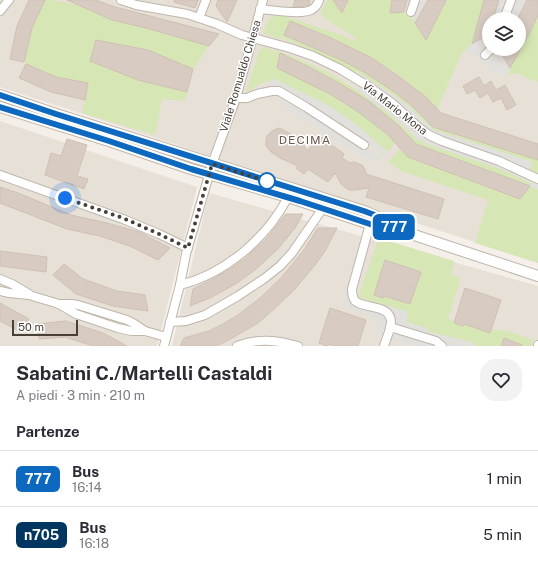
<!DOCTYPE html>
<html lang="it">
<head>
<meta charset="utf-8">
<style>
	:root { --surface:#fff; --page:#f2f2f3; --text:#2b2b33; --muted:#7c7c81; --line:#e1e1e2 }
	body { margin:0; font-family:"Public Sans",sans-serif; background:var(--page); color:var(--text); height:100vh; display:flex; flex-direction:column; font-size:15px; white-space:nowrap }
	* { box-sizing:border-box; margin:0 }
	p { font-size:13px; color:var(--muted) }
	.icon { flex:none; width:22px; height:22px; fill:none; stroke:currentColor; stroke-width:2; stroke-linecap:round; stroke-linejoin:round }
	.map { position:relative; height:346px; overflow:hidden }
	.details { display:flex; flex-direction:column; background:var(--surface); flex:1 }
	.details>* { flex:none }
	.badge { padding:0 8px; border-radius:6px; font-size:14px; line-height:26px }
	.fabs { position:absolute; left:482px; top:12px; display:grid; gap:8px }
	.fabs a { display:grid; place-items:center; width:44px; height:44px; border-radius:50%; background:var(--surface); box-shadow:0 2px 10px #0003; font-size:20px }
	.scale { position:absolute; left:12px; bottom:10px; width:66px; box-sizing:border-box; padding-left:4px; border:2px solid #473f38; border-top:0; font-size:11px; line-height:14px; white-space:nowrap; color:#473f38; -webkit-text-stroke:3px #fff; paint-order:stroke }
	.you { position:absolute; width:20px; height:20px; margin:-10px; border:3px solid #fff; border-radius:50%; background:#1a73e8; box-shadow:0 0 0 6px #1a73e833 }
	.map>.badge { position:absolute; translate:-50% -50%; box-shadow:0 0 0 2px #fff }
	h2 { padding:0 16px; font-size:15px; line-height:36px }
	.round { display:grid; place-items:center; flex:none; width:42px; height:42px; border-radius:16px; background:var(--page) }
	.head { display:flex; align-items:center; justify-content:space-between; height:68px; padding:0 16px }
	h1 { font-size:19px; font-weight:700; line-height:30px }
	ul { padding:0; list-style:none }
	li { display:flex; align-items:center; gap:12px; height:56px; padding:0 16px; border-top:1px solid var(--line) }
	li div { flex:1 }
	li b { display:block; font-size:15px }
	li em { font-style:normal }
	li .badge { min-width:44px; font-weight:700; text-align:center }
	.map>svg:first-child { display:block }
	.residential { fill:#e7e0d7; fill-rule:evenodd }
	.green { fill:#d6e6b4 }
	.parking { fill:#e2e0dd }
	.building { fill:#d8ccc2; stroke:#cfc0b2 }
	.lines { fill:none; stroke-linecap:round; stroke-linejoin:round }
	.minor-casing { stroke:#bfb6ac; stroke-width:10 }
	.tertiary-casing { stroke:#bfb6ac; stroke-width:12 }
	.minor { stroke:#fff; stroke-width:8 }
	.tertiary { stroke:#fff; stroke-width:10 }
	.line-casing { stroke:#fff; stroke-width:9 }
	.line { stroke:#0c69bf; stroke-width:6 }
	.walk { stroke:#473f38; stroke-width:4; stroke-dasharray:0 7.2 }
	.stop-dot { fill:#fff; stroke:#0c69bf; stroke-width:2 }
	.labels { text-anchor:middle; dominant-baseline:central; stroke-width:3; stroke-linejoin:round; paint-order:stroke }
	.street-label { font-size:11px; fill:#473f38; stroke:#fff }
	.neighbourhood-label { font-size:12px; letter-spacing:1px; fill:#6a5b4f; stroke:#fff }
</style>
</head>
<body>
<div class="map">
<svg width="538" height="346" viewBox="0 0 538 346">
	<rect width="100%" height="100%" fill="#f4efe9"/>
	<g class="residential">
		<path d="M0 0H538V263L0 87ZM489 19H519V49H489Z"/>
		<polygon points="0,121 197,187 157,346 0,346"/>
		<polygon points="209,193 538,286 538,346 172,346"/>
	</g>
	<g class="green">
		<polygon points="45,0 52,0 81,6 112,20 146,28 209,46 193,69 148,50 96,40 94,48 103,55 93,51 90,61 138,80 187,92 185,101 162,99 155,135 82,113 88,83 56,77 26,64 24,62 32,28"/>
		<path d="M327 0H333L341 12 348 0H392L390 13 404 12 413 19 426 40 446 0H484L473 41 466 51 463 50 437 110C398 65 343 43 290 21L284 35 341 60 364 72 396 93 538 160V175L530 172 532 162 434 130 430 127 407 105 357 72 356 74 317 53 284 39 277 38 263 33C266 23 269 14 281 15L341 35 355 41 356 38 332 23 320 14Z"/>
		<polygon points="538,15 538,82 537,82 516,73 508,75 510,68 530,32"/>
		<path d="M264 47 276 52V50L301 60 325 71 357 90 391 115 417 139 430 145 498 168 532 183 530 186 538 190V263L475 243 488 200 401 171 388 162 400 149 408 157 520 199 530 186 416 144 399 126 369 101 337 82 284 55 280 54 278 68C317 87 365 110 395 143L388 152 354 123 271 79V81L264 82 247 92H246L247 89 259 52 261 49Z"/>
		<polygon points="379,238 454,261 451,275 461,278 448,319 454,321 454,323 463,326 464,324 490,333 491,329 507,331 533,340 531,346 519,346 519,344 504,338 501,346 474,346 475,344 426,331 427,328 405,322 408,312 358,297"/>
	</g>
	<g class="parking">
		<polygon points="407,0 412,0 418,2 419,0 428,0 415,23 413,19 404,12"/>
		<polygon points="499,0 506,0 500,19 493,19"/>
		<polygon points="515,0 527,0 517,19 507,19"/>
		<polygon points="473,41 489,41 489,44 481,45 481,48 496,61 499,57 495,49 501,49 500,52 510,68 508,75 488,70 480,58 466,51"/>
		<polygon points="357,72 394,95 407,105 430,127 434,130 532,162 531,170 436,136 356,74"/>
		<polygon points="272,78 322,102 340,113 354,123 388,152 385,156 357,133 322,111 289,94 269,85"/>
		<polygon points="360,85 369,90 390,107 416,131 424,137 482,157 538,183 538,190 530,186 531,183 498,168 430,145 417,139 391,115 357,90"/>
		<polygon points="281,99 323,123 383,159 380,163 365,158 302,119 280,104"/>
		<polygon points="346,289 359,293 358,298 408,312 406,322 427,328 426,331 475,343 474,346 414,346 392,340 392,337 375,333 378,325 377,317 342,306"/>
	</g>
	<g class="building">
		<polygon points="29,0 45,0 32,28 24,62 10,59 17,26"/>
		<polygon points="67,0 96,0 115,7 219,34 209,46 146,28 112,20"/>
		<polygon points="174,0 198,0 195,8 174,2"/>
		<polygon points="218,0 237,0 227,22 216,6"/>
		<polygon points="295,0 310,0 309,5 300,7 293,7"/>
		<polygon points="333,0 348,0 342,13"/>
		<polygon points="392,0 407,0 404,12 390,13"/>
		<polygon points="428,0 446,0 426,40 415,23"/>
		<polygon points="484,0 499,0 493,19 489,19 489,34 472,44"/>
		<polygon points="527,0 538,0 538,15 530,32 510,68 499,49 519,49 519,16"/>
		<polygon points="290,21 331,38 372,58 398,76 426,97 441,113 538,144 538,160 433,127 412,106 396,93 364,72 341,60 284,35"/>
		<polygon points="96,40 148,50 193,69 187,92 138,80 90,61"/>
		<polygon points="280,53 309,67 337,82 369,101 399,126 416,144 530,186 520,199 408,157 387,134 357,111 330,94 277,68"/>
		<polygon points="26,64 56,77 88,83 85,100 51,92 19,78"/>
		<polygon points="479,77 484,86 491,81 496,90 505,85 516,105 507,110 501,98 493,102 488,93 480,98 475,90 467,94 463,86"/>
		<polygon points="279,128 291,134 300,141 308,151 318,135 344,154 342,158 350,163 354,162 359,164 363,166 365,170 366,174 444,199 438,219 366,197 369,188 355,190 349,190 342,185 335,173 328,182 308,169 304,174 296,168 298,166 280,158 271,152 266,146 266,143 267,136 272,131"/>
		<polygon points="67,139 87,145 77,176 88,179 84,189 45,175 51,153 61,156"/>
		<polygon points="0,187 18,193 71,215 107,223 139,232 170,248 158,260 132,247 100,236 67,229 0,203"/>
		<polygon points="286,214 303,214 295,228 279,248 255,270 237,283 212,297 190,306 193,289 215,278 232,268 246,258 268,237"/>
		<polygon points="318,228 337,228 325,251 315,265 295,289 273,310 258,323 234,337 217,346 180,346 184,338 209,331 223,324 238,315 260,298 281,278 303,251"/>
		<polygon points="0,251 47,257 46,272 0,266"/>
		<polygon points="385,260 421,272 410,304 384,296 383,298 374,295"/>
		<polygon points="64,264 83,279 117,291 145,295 148,311 113,306 76,294 53,275"/>
		<polygon points="465,288 501,300 490,333 464,324 463,326 454,323"/>
		<polygon points="0,303 29,319 21,332 0,321"/>
		<polygon points="330,308 366,320 358,346 335,346 329,344 328,346 327,346 319,343"/>
		<polygon points="66,321 103,333 127,346 93,346 65,337 39,339 37,324"/>
		<polygon points="504,338 522,345 522,346 501,346"/>
	</g>
	<g class="lines">
		<g class="minor-casing">
			<g id="minor">
				<polyline points="121,0 136,5 187,14 217,24 242,35 290,48 313,56 340,69 371,88 392,103 418,127 429,135 442,141 499,161 538,179"/>
				<path d="M260 9C271 10 302 15 311 10 315 8 318 4 319 0"/>
				<polyline points="0,11 9,0"/>
				<polyline points="411,12 415,0"/>
				<polyline points="199,18 206,0"/>
				<polyline points="504,19 511,0"/>
				<polyline points="485,55 491,49"/>
				<polyline points="236,98 247,98 257,94 272,91 279,91 306,107 364,145"/>
				<polyline points="0,175 123,219 159,234 188,248"/>
				<path d="M370 224 352 289C352 293 353 298 355 301 364 309 391 304 391 322 391 329 386 339 384 346"/>
				<polyline points="0,279 12,284 29,294"/>
				<path d="M180 285C225 274 267 238 288 197"/>
				<polyline points="0,291 9,293 29,295 59,304 76,314 118,328 131,331 145,331 166,337"/>
				<polyline points="59,304 72,304 78,305 127,320 133,323 145,331"/>
				<polyline points="170,322 186,321 205,315 238,296 265,278 280,266 292,253 323,208"/>
				<polyline points="390,327 436,341 442,346"/>
				<polyline points="164,346 180,285 186,254 207,182 215,156 236,98 263,0"/>
				<path d="M237 346C259 338 276 340 298 346"/>
				<polyline points="538,346 538,345"/>
			</g>
		</g>
		<g class="tertiary-casing">
			<g id="tertiary">
				<path d="M0 95 56 114 364 211C376 216 386 220 396 229"/>
				<polyline points="0,107 109,141 191,169 288,197 382,228 388,229 396,229 538,276"/>
			</g>
		</g>
		<use href="#minor" class="minor"/>
		<use href="#tertiary" class="tertiary"/>
	</g>
	<g class="lines">
		<g class="line-casing">
			<path id="line" d="M0 95 56 114 364 211C376 215 386 219 396 228H382L300 201 191 169 109 141 0 107"/>
		</g>
		<use href="#line" class="line"/>
		<polyline class="walk" points="65,198 123,218 159,234 188,248 212,164 270,182 267,181"/>
	</g>
	<circle class="stop-dot" cx="267" cy="181" r="8"/>
	<g class="labels">
		<g class="street-label">
			<text transform="translate(240 76) rotate(-73)">Viale Romualdo Chiesa</text>
			<text transform="translate(395 108) rotate(38)">Via Mario Mona</text>
		</g>
		<g class="neighbourhood-label">
			<text x="305" y="140">DECIMA</text>
		</g>
	</g>
</svg>
<div class="fabs">
<a><svg class="icon" aria-label="layers" viewBox="0 0 24 24"><path d="M12 4l9 5-9 5-9-5zM3 14l9 5 9-5"/></svg></a>
</div>
<div class="scale">50 m</div>
<div class="you" style="left:65px;top:198px"></div>
<b class="badge" style="left:394px;top:227px;background:#0c69bf;color:#fff">777</b>
</div>
<section class="details">
<div class="head"><div><h1>Sabatini C./Martelli Castaldi</h1><p>A piedi · 3 min · 210 m</p></div><a class="round"><svg class="icon" aria-label="heart" viewBox="0 0 24 24"><path d="M12 20l-8-8c-3-5 5-10 8-4 3-6 11-1 8 4z"/></svg></a></div>
<h2>Partenze</h2>
<ul>
<li><span class="badge" style="background:#0c69bf;color:#fff">777</span><div><b>Bus</b><p>16:14</p></div><em>1 min</em></li>
<li><span class="badge" style="background:#00365f;color:#fff">n705</span><div><b>Bus</b><p>16:18</p></div><em>5 min</em></li>
</ul>
</section>
</body>
</html>
